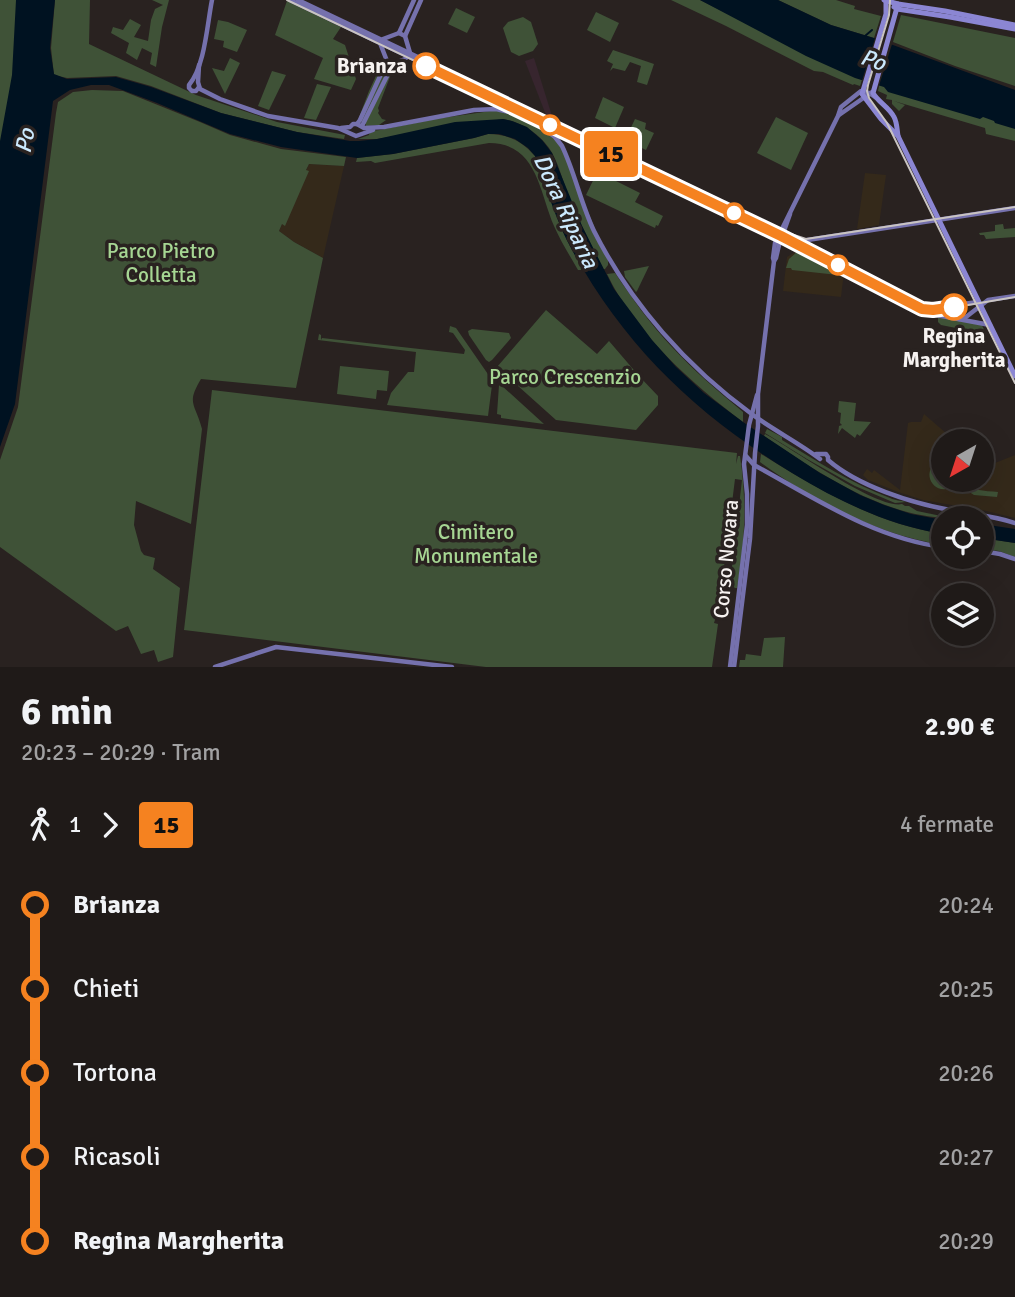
<!DOCTYPE html>
<html lang="it">
<head>
<meta charset="utf-8">
<style>
	:root { --surface:#1f1a18; --page:#272321; --text:#f1f3f6; --muted:#a1a1a2; --line:#3c3837 }
	body { margin:0; font-family:Signika,sans-serif; background:var(--page); color:var(--text); height:100vh; display:flex; flex-direction:column; font-size:26px; white-space:nowrap }
	* { box-sizing:border-box; margin:0 }
	p { font-size:23px; color:var(--muted) }
	.icon { flex:none; width:38px; height:38px; fill:none; stroke:currentColor; stroke-width:2; stroke-linecap:round; stroke-linejoin:round }
	.map { position:relative; height:667px; overflow:hidden }
	.panel { display:flex; flex-direction:column; background:var(--surface); flex:1 }
	.panel>* { flex:none }
	.badge { padding:0 14px; border-radius:5px; font-size:24px; line-height:46px }
	.needle { width:46px; rotate:219deg }
	.buttons { position:absolute; left:931px; top:429px; display:grid; gap:14px }
	.buttons a { display:grid; place-items:center; width:63px; height:63px; border-radius:50%; background:var(--surface); box-shadow:0 7px 28px #0002,0 0 0 2px var(--line); font-size:35px }
	.map>.badge { position:absolute; translate:-50% -50%; box-shadow:0 0 0 4px #fff }
	.legs { display:flex; align-items:center; gap:10px; height:77px; padding:0 21px; font-size:23px }
	.legs p { margin-inline-start:auto }
	.summary { display:flex; align-items:center; justify-content:space-between; height:119px; padding:0 21px }
	h1 { font-size:38px; font-weight:700; line-height:52px }
	ul { padding:0 21px; list-style:none }
	li { display:flex; align-items:center; gap:24px; height:84px; font-size:26px }
	li i { display:grid; place-items:center; width:10px; height:100%; margin:0 9px; background:currentColor }
	li i::after { content:''; width:18px; height:18px; margin:-9px; border:5px solid; border-radius:50%; background:var(--surface) }
	li p { margin-inline-start:auto }
	li:first-child i { background:linear-gradient(#0000 50%,currentColor 0) }
	li:last-child i { background:linear-gradient(currentColor 50%,#0000 0) }
	.map>svg:first-child { display:block }
	.commercial { fill:#37252e }
	.education { fill:#34291a }
	.green { fill:#3f5237 }
	.water { fill:#001221 }
	.pier { fill:#292220 }
	.lines { fill:none; stroke-linecap:round; stroke-linejoin:round }
	.stream { stroke:#001221; stroke-width:2 }
	.secondary { stroke:#7571ad; stroke-width:4.5 }
	.primary { stroke:#8b86d3; stroke-width:5 }
	.tram { stroke:#c9c4c2; stroke-width:2 }
	.line-1-casing { stroke:#fff; stroke-width:16 }
	.line-1 { stroke:#f58220; stroke-width:10 }
	.stop-1-dot { fill:#fff; stroke:#f58220; stroke-width:3.5 }
	.labels { text-anchor:middle; dominant-baseline:central; stroke-width:7; stroke-linejoin:round; paint-order:stroke }
	.stop-label { font-size:21px; font-weight:bold; fill:#f6f2f0; stroke:#292220; text-anchor:end }
	.park-label { font-size:21px; fill:#a6d693; stroke:#292220 }
	.street-label { font-size:21px; fill:#f6f2f0; stroke:#292220 }
	.water-label { font-size:23px; font-style:italic; fill:#cbe9fd; stroke:#292220 }
</style>
</head>
<body>
<div class="map">
<svg width="1015" height="667" viewBox="0 0 1015 667">
	<rect width="100%" height="100%" fill="#292220"/>
	<polygon class="commercial" points="534,58 552,116 546,115 525,61"/>
	<g class="education">
		<polygon points="309,164 344,166 323,258 294,242 279,231"/>
		<polygon points="865,173 886,175 879,225 857,229"/>
		<polygon points="800,249 844,272 841,297 783,291 787,257"/>
		<polygon points="924,414 955,441 943,441 943,480 982,480 982,464 985,467 1015,455 1015,518 986,511 923,500 898,492 868,480 863,475 867,469 872,473 874,470 900,490 908,423 911,422 921,422"/>
	</g>
	<g class="green">
		<polygon points="0,0 20,0 18,65 0,160"/>
		<polygon points="55,0 90,0 89,44 196,95 277,122 345,135 344,139 297,132 221,113 151,86 116,76 67,78 54,75 51,48"/>
		<polygon points="152,0 169,0 162,27 156,67 150,64 152,53 142,48 137,60 126,53 129,43 111,33 113,27 123,30 130,19 141,25 134,37 148,41 151,20 155,9 163,5"/>
		<polygon points="671,0 700,0 862,80 860,86 854,84 853,85 823,72 814,71 726,26"/>
		<polygon points="778,0 836,0 855,6 854,9 881,16 874,38 831,25"/>
		<polygon points="287,1 341,27 333,39 345,45 356,79 351,90 314,79 323,58 275,35"/>
		<polygon points="456,8 475,17 467,33 448,24"/>
		<polygon points="596,12 619,23 610,42 587,30"/>
		<polygon points="901,15 1015,38 1015,86 955,66 893,42"/>
		<polygon points="523,17 531,22 538,44 533,51 519,56 511,52 503,28 508,22"/>
		<polygon points="218,20 228,22 247,30 237,52 223,47 224,41 214,39"/>
		<polygon points="613,50 654,64 647,85 637,82 641,66 630,62 625,71 613,68 610,71 613,64 607,61"/>
		<polygon points="230,58 240,63 225,94 212,68 224,71"/>
		<polygon points="382,63 393,69 378,108 379,111 378,113 382,119 386,120 379,125 366,126 366,124 358,120 369,91"/>
		<polygon points="272,71 286,75 269,110 258,106"/>
		<polygon points="317,84 331,87 316,120 304,118"/>
		<polygon points="879,85 1015,125 1015,141 986,134 985,128 894,101 905,105 899,111 892,104 892,100 886,99 887,95 878,91"/>
		<path d="M92 90 123 91 200 122 230 135 281 149 346 157 344 166 309 164 306 170 309 171 285 226 282 224 279 231 294 242 323 258 296 388 201 379C186 404 195 403 202 429L191 524 136 501 134 525 141 551 144 555 155 558 153 569 180 588 173 657 158 662 154 650 141 654 128 626 116 631 0 547V460L18 407 56 113 58 102 73 92Z"/>
		<polygon points="603,97 624,107 615,128 595,118"/>
		<path d="M492 98 562 131 563 136 559 142 608 260V265L605 269H603C591 244 578 219 568 194 562 179 558 161 549 148 538 133 522 122 503 119L377 139H358L369 135 370 131 380 130 435 119 491 111H505L536 121 491 101Z"/>
		<polygon points="776,117 808,133 791,170 757,153"/>
		<polygon points="635,119 646,123 645,129 654,133 646,150 625,140"/>
		<path d="M488 134C508 134 522 141 535 156L562 230 583 270H578C570 256 561 242 554 226 539 191 537 143 489 143L375 163 371 161 356 162 357 158 393 154 474 138Z"/>
		<polygon points="605,156 622,165 614,180 640,193 635,202 663,216 658,226 656,225 655,228 586,195"/>
		<polygon points="1003,224 1004,229 1015,228 1015,237 986,239 984,235 980,235 979,233 995,231 995,225"/>
		<polygon points="797,252 801,252 838,272 838,275 792,270 791,268 786,268 789,259"/>
		<polygon points="649,266 637,291 636,292 625,277 624,271"/>
		<path d="M615 273C632 298 650 324 671 346 693 370 718 391 743 412V422C691 383 635 333 607 274Z"/>
		<polygon points="546,310 597,354 609,341 639,376 658,396 658,405 636,430 556,420 497,367"/>
		<polygon points="938,317 981,323 986,334 941,325 938,322"/>
		<polygon points="450,326 456,328 492,380 492,385 488,416 387,405 391,393 408,372 414,372 416,352 318,340 319,334 321,335 321,340 322,338 464,354 465,350 453,333 449,332"/>
		<polygon points="472,329 509,333 511,338 492,360 489,362 486,360 469,335 468,331"/>
		<polygon points="340,366 389,371 387,391 377,390 376,399 337,394"/>
		<polygon points="499,385 501,385 544,424 501,418 501,415 497,414"/>
		<path d="M212 390 737 453 736 464 738 456H740C747 501 745 543 737 588H735L730 584 742 480 735 479 719 607H716L715 611 717 613 714 623 718 624 712 667H486L184 630Z"/>
		<polygon points="839,401 856,403 854,421 871,422 860,436 857,434 855,438 842,428 838,434 839,426 842,425 840,423 841,413 838,412"/>
		<path d="M767 429 782 437V440C817 461 852 484 890 498 896 501 900 500 906 502L895 503 855 486 807 459 765 433Z"/>
		<path d="M765 434C790 447 878 510 902 504L905 506H909L917 511 951 518C885 518 818 473 764 436Z"/>
		<path d="M761 454C819 490 875 523 943 534V545C876 534 815 502 760 462Z"/>
		<path d="M943 459V480H959L958 482C969 490 985 491 998 492L997 497 974 495 957 484C934 502 916 468 943 459Z"/>
		<polygon points="982,538 1015,543 1015,557 999,551 982,549"/>
		<polygon points="785,637 783,667 739,667 740,660 745,660 746,654 761,656 764,638"/>
	</g>
	<g class="water">
		<path d="M16 0H55L50 48 54 74 67 79 116 77 151 87 221 113 297 132 350 141H359L377 139 455 122 503 119 512 121 527 127 542 140 552 153 582 226 614 289 652 340 676 367 704 393 743 422 820 473 860 495 884 505 911 514 943 520V534C888 525 840 502 792 473 697 415 626 348 572 250 556 221 546 187 535 156L528 148 515 139 499 134H488L474 138 393 154 357 158 281 147 230 134 157 103 109 85H91L70 90 53 101 15 404 0 447V141L12 75Z"/>
		<polygon points="700,0 778,0 831,25 874,38 1015,90 1015,129 995,123 994,121 983,117 980,119 888,92 884,87 855,78 806,56"/>
		<polygon points="982,524 1015,529 1015,543 982,538"/>
	</g>
	<polygon class="pier" points="876,35 893,41 878,89 861,84"/>
	<g class="lines">
		<polyline class="stream" points="865,36 872,30"/>
		<g class="secondary">
			<polyline points="290,0 810,248 912,301 931,314 990,325"/>
			<polyline points="298,0 699,191 808,244"/>
			<polygon points="399,33 405,36 410,53 405,59 393,64 387,61 380,43 383,39"/>
			<polyline points="399,33 414,0"/>
			<polyline points="405,36 421,0"/>
			<polyline points="199,65 198,82 200,89 220,99 268,116 338,128 356,136 373,130"/>
			<path d="M199 87 196 91H192L189 88V85C205 66 207 25 212 0"/>
			<polyline points="839,115 872,92"/>
			<path d="M357 124 364 128 384 127 474 110 496 109 514 113 537 124 555 137 562 146C575 173 581 204 594 231 631 304 687 367 753 415 775 431 799 443 820 459"/>
			<polyline points="362,126 393,64"/>
			<polyline points="341,128 350,127 353,124 357,124 360,120 387,61"/>
			<polyline points="801,241 1015,208"/>
			<polyline points="822,251 928,307 933,308 978,302"/>
			<polyline points="774,261 773,258 775,243 838,116 841,107 861,91 869,93 875,97"/>
			<polyline points="959,319 966,317 988,300 1015,296"/>
			<path d="M816 454H826L828 457V460C858 486 911 503 950 510 972 514 994 516 1015 523"/>
			<path d="M746 456 754 465C815 498 873 538 943 547"/>
			<polyline points="982,551 1000,554 1015,559"/>
			<polyline points="215,667 276,647 452,667"/>
			<polyline points="730,667 747,525 747,494 744,464 749,425 757,395"/>
			<polyline points="734,667 750,539 755,453 758,426 758,394 774,261 776,258 779,245 790,214"/>
		</g>
		<g class="primary">
			<polyline points="884,0 898,4 945,11 1015,25"/>
			<polyline points="886,1 886,14 862,94 881,119 898,136 1015,376"/>
			<path d="M898 4 873 93C878 102 889 107 894 117 897 122 897 130 898 136"/>
			<polyline points="894,7 897,9 950,17 1015,29"/>
		</g>
		<g class="tram">
			<polyline points="287,0 776,233 922,309 939,310 1015,297"/>
			<polyline points="890,0 889,15 868,85 867,91 869,98 887,123 1015,383"/>
			<polyline points="791,234 806,239 1015,207"/>
		</g>
	</g>
	<g class="lines">
		<g class="line-1-casing">
			<polyline id="line-1" points="426,66 781,236 922,309 933,310 954,307"/>
		</g>
		<use href="#line-1" class="line-1"/>
	</g>
	<g class="stop-1-dot">
		<circle cx="426" cy="66" r="12"/>
		<circle cx="550" cy="125" r="9"/>
		<circle cx="734" cy="213" r="9"/>
		<circle cx="838" cy="265" r="9"/>
		<circle cx="954" cy="307" r="12"/>
	</g>
	<g class="labels">
		<g class="stop-label">
			<text x="407" y="66">Brianza</text>
			<text x="954" y="336" text-anchor="middle">Regina<tspan x="954" dy="24">Margherita</tspan></text>
		</g>
		<g class="park-label">
			<text x="161" y="251">Parco Pietro<tspan x="161" dy="24">Colletta</tspan></text>
			<text x="565" y="377">Parco Crescenzio</text>
			<text x="476" y="532">Cimitero<tspan x="476" dy="24">Monumentale</tspan></text>
		</g>
		<g class="street-label">
			<text transform="translate(726 559) rotate(-85)">Corso Novara</text>
		</g>
		<g class="water-label">
			<text transform="translate(873 60) rotate(18)">Po</text>
			<text transform="translate(25 141) rotate(-80)">Po</text>
			<text transform="translate(566 211) rotate(65)">Dora Riparia</text>
		</g>
	</g>
</svg>
<div class="buttons">
<a><svg class="needle" viewBox="-14 -14 28 28"><path d="M0-13l5 13h-10z" fill="#e53935"/><path d="M0 13l5-13h-10z" fill="#a1a1a2"/></svg></a>
<a><svg class="icon" aria-label="locate" viewBox="0 0 24 24"><circle cx="12" cy="12" r="6"/><path d="M12 2v4M12 18v4M2 12h4M18 12h4"/></svg></a>
<a><svg class="icon" aria-label="layers" viewBox="0 0 24 24"><path d="M12 4l9 5-9 5-9-5zM3 14l9 5 9-5"/></svg></a>
</div>
<b class="badge" style="left:611px;top:154px;background:#f58220;color:#111">15</b>
</div>
<section class="panel">
<div class="summary"><div><h1>6 min</h1><p>20:23 – 20:29 · Tram</p></div><b>2.90 €</b></div>
<div class="legs"><svg class="icon" aria-label="walk" viewBox="0 0 24 24"><circle cx="13" cy="4" r="2"/><path d="M13 8l-2 6 4 7M11 14l-3 7M7 12l3-4h3l4 4"/></svg>1<svg class="icon" aria-label="forward" viewBox="0 0 24 24"><path d="M9 5l7 7-7 7"/></svg><b class="badge" style="background:#f58220;color:#111">15</b><p>4 fermate</p></div>
<ul>
<li><i style="color:#f58220"></i><b>Brianza</b><p>20:24</p></li>
<li><i style="color:#f58220"></i><span>Chieti</span><p>20:25</p></li>
<li><i style="color:#f58220"></i><span>Tortona</span><p>20:26</p></li>
<li><i style="color:#f58220"></i><span>Ricasoli</span><p>20:27</p></li>
<li><i style="color:#f58220"></i><b>Regina Margherita</b><p>20:29</p></li>
</ul>
</section>
</body>
</html>
